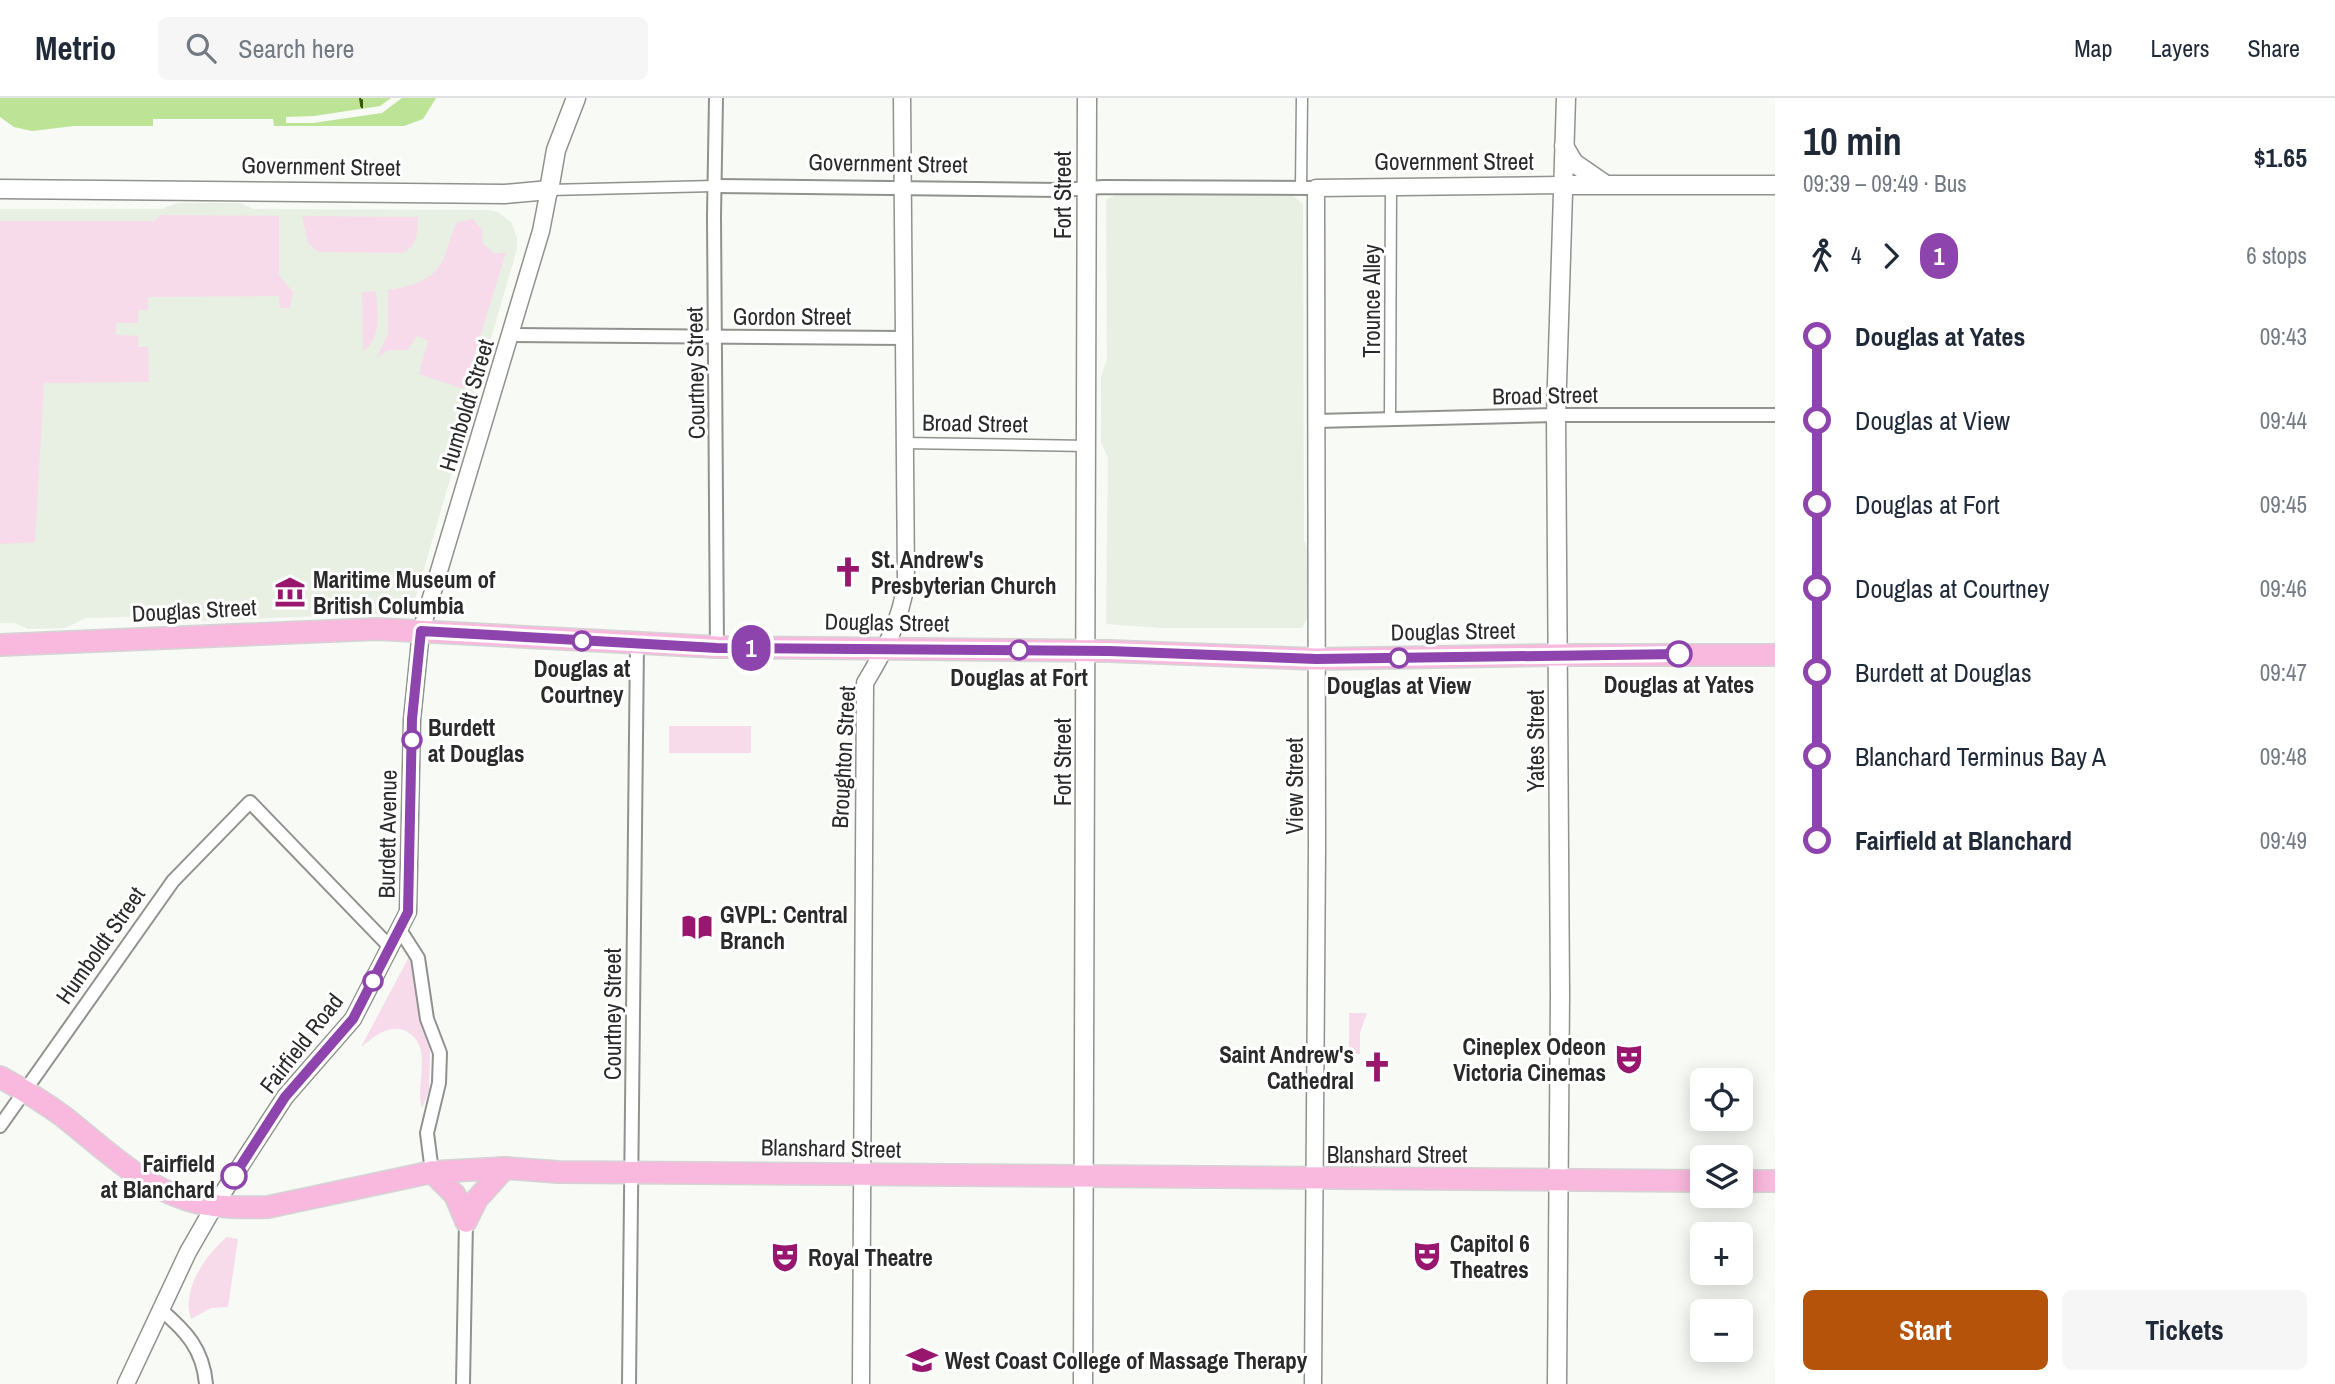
<!DOCTYPE html>
<html lang="en">
<head>
<meta charset="utf-8">
<style>
	:root { --surface:#fff; --page:#f6f6f7; --text:#1f2937; --muted:#747a83; --line:#e0e1e3; --accent:#b45309 }
	body { margin:0; font-family:"Archivo Narrow",sans-serif; background:var(--page); color:var(--text); height:100vh; display:flex; flex-direction:column; font-size:26px; white-space:nowrap }
	* { box-sizing:border-box; margin:0 }
	p { font-size:23px; color:var(--muted) }
	.icon { flex:none; width:38px; height:38px; fill:none; stroke:currentColor; stroke-width:2; stroke-linecap:round; stroke-linejoin:round }
	.map { position:relative; flex:1; overflow:hidden }
	.side { display:flex; flex-direction:column; background:var(--surface); width:560px }
	.side>* { flex:none }
	.badge { padding:0 14px; border-radius:23px; font-size:24px; line-height:46px }
	.tools { position:absolute; left:1690px; top:970px; display:grid; gap:14px }
	.tools a { display:grid; place-items:center; width:63px; height:63px; border-radius:10px; background:var(--surface); box-shadow:0 4px 18px #0003; font-size:35px }
	.map>.badge { position:absolute; translate:-50% -50%; box-shadow:0 0 0 4px #fff }
	.legs { display:flex; align-items:center; gap:10px; height:77px; padding:0 28px; font-size:23px }
	.legs p { margin-inline-start:auto }
	.overview { display:flex; align-items:center; justify-content:space-between; height:119px; padding:0 28px }
	h1 { font-size:38px; font-weight:700; line-height:52px }
	.primary-button { display:flex; gap:14px; margin-top:auto; padding:14px 28px }
	.primary-button a { flex:1; height:80px; border-radius:10px; background:var(--accent); color:#fff; font-size:28px; font-weight:700; line-height:80px; text-align:center }
	.primary-button a+a { background:var(--page); color:var(--text) }
	ul { padding:0 28px; list-style:none }
	li { display:flex; align-items:center; gap:24px; height:84px; font-size:26px }
	li i { display:grid; place-items:center; width:10px; height:100%; margin:0 9px; background:currentColor }
	li i::after { content:''; width:18px; height:18px; margin:-9px; border:5px solid; border-radius:50%; background:var(--surface) }
	li p { margin-inline-start:auto }
	li:first-child i { background:linear-gradient(#0000 50%,currentColor 0) }
	li:last-child i { background:linear-gradient(currentColor 50%,#0000 0) }
	header { display:flex; align-items:center; gap:42px; box-sizing:border-box; height:98px; padding:0 35px; background:var(--surface); border-bottom:2px solid var(--line) }
	header strong { font-size:33px }
	nav { display:flex; gap:38px; margin-inline-start:auto; font-size:24px }
	.search { width:490px; height:63px; background:var(--page); display:flex; align-items:center; gap:18px; box-sizing:border-box; padding:0 24px; border-radius:10px; color:var(--muted); font-size:26px }
	main { display:flex; flex:1; min-height:0 }
	.map>svg:first-child { display:block }
	.built { fill:#e8efe3 }
	.green { fill:#f8dbea }
	.water { fill:#bce396 }
	.pier { fill:#f7faf5 }
	.lines { fill:none; stroke-linecap:round; stroke-linejoin:round }
	.ferry { stroke:#375701; stroke-width:2; stroke-dasharray:9 7; stroke-linecap:butt }
	.pedestrian-casing { stroke:#90928e; stroke-width:13 }
	.minor-casing { stroke:#90928e; stroke-width:16 }
	.tertiary-casing { stroke:#90928e; stroke-width:19 }
	.secondary-casing { stroke:#90928e; stroke-width:21 }
	.primary-casing { stroke:#d4d4d4; stroke-width:24 }
	.pedestrian { stroke:#fff; stroke-width:10 }
	.minor { stroke:#fff; stroke-width:12 }
	.tertiary { stroke:#fff; stroke-width:16 }
	.secondary { stroke:#fff; stroke-width:18 }
	.primary { stroke:#f9b8dd; stroke-width:21 }
	.line-1-casing { stroke:#fff; stroke-width:16 }
	.line-1 { stroke:#8e44ad; stroke-width:10 }
	.stop-1-dot { fill:#fff; stroke:#8e44ad; stroke-width:3.5 }
	.labels { text-anchor:middle; dominant-baseline:central; stroke-width:6; stroke-linejoin:round; paint-order:stroke }
	.street-label { font-size:23px; fill:#292a29; stroke:#fff }
	.poi-label { font-size:23px; font-weight:bold; fill:#292a29; stroke:#fff; text-anchor:start }
	.stop-label { font-size:23px; font-weight:bold; fill:#292a29; stroke:#fff }
</style>
</head>
<body>
<header>
<strong>Metrio</strong>
<div class="search"><svg class="icon" aria-label="search" viewBox="0 0 24 24"><circle cx="10" cy="10" r="6"/><path d="M15 15l6 6"/></svg>Search here</div>
<nav><a>Map</a><a>Layers</a><a>Share</a></nav>
</header>
<main>
<div class="map">
<svg width="1775" height="1286" viewBox="0 0 1775 1286">
	<rect width="100%" height="100%" fill="#f7faf5"/>
	<g class="built">
		<polygon points="1115,97 1292,97 1303,106 1304,443 1308,451 1308,518 1302,530 1162,530 1106,526 1108,360 1101,344 1101,279 1107,260 1106,102"/>
		<polygon points="177,105 241,105 253,111 488,112 498,114 511,124 517,139 517,151 416,498 403,512 394,515 175,524 160,518 86,520 65,530 28,531 14,525 0,525 0,111 162,111"/>
	</g>
	<g class="green">
		<polygon points="161,117 279,118 279,177 293,194 290,210 280,210 279,198 148,199 148,212 138,212 138,225 116,225 116,237 138,238 138,249 148,249 149,284 44,285 35,444 0,446 0,123 154,123"/>
		<path d="M302 118 418 119C417 135 418 147 403 155L319 154 308 145Z"/>
		<path d="M473 121 482 132 483 146 495 156 506 154 464 291 419 276 428 243 417 238 408 252H389L377 259 388 236V192C413 188 437 182 446 155 450 143 451 134 458 124Z"/>
		<path d="M376 193C377 214 383 239 363 253L362 194Z"/>
		<rect x="669" y="628" width="82" height="27"/>
		<path d="M410 857 430 953 429 993 422 1010C414 989 435 948 406 933 388 925 374 939 361 949Z"/>
		<polygon points="1349,915 1367,915 1360,935 1360,956 1349,955"/>
		<path d="M227 1139 238 1141 228 1209 211 1210 191 1221C181 1193 205 1157 227 1139Z"/>
	</g>
	<polygon class="water" points="0,0 436,0 423,21 404,28 274,28 273,21 153,21 153,28 74,28 32,33 14,29 0,19"/>
	<polygon class="pier" points="391,0 402,0 382,15 313,25 286,25 286,19 314,18 380,8"/>
	<g class="lines">
		<polyline class="ferry" points="360,0 362,13 362,0"/>
		<g class="pedestrian-casing">
			<g id="pedestrian">
				<polyline points="1301,89 1302,0"/>
				<polyline points="549,92 714,88"/>
				<polyline points="1390,320 1391,87"/>
				<polyline points="904,345 1087,348"/>
			</g>
		</g>
		<g class="minor-casing">
			<g id="minor">
				<polyline points="716,0 714,118 717,549"/>
				<polyline points="714,88 1062,92 1103,89 1316,90"/>
				<polyline points="511,237 905,240"/>
				<polyline points="1316,323 1556,317 1775,317"/>
				<polyline points="400,832 418,860 427,921 440,955 439,985 427,1035 432,1074"/>
				<polyline points="0,1028 173,783 250,704 391,850"/>
				<path d="M160 1211C186 1233 203 1251 206 1286"/>
				<polyline points="463,1286 466,1123"/>
				<polyline points="629,1286 637,546"/>
			</g>
		</g>
		<g class="tertiary-casing">
			<g id="tertiary">
				<polyline points="126,1286 188,1154 215,1107 285,999 353,921 408,814 412,622 421,533 541,133 549,92"/>
				<path d="M861 1286 865 585C885 552 901 522 906 484L902 0"/>
				<polyline points="1313,1286 1317,750 1316,90 1563,87"/>
			</g>
		</g>
		<g class="secondary-casing">
			<g id="secondary">
				<polyline points="1564,48 1574,65 1603,85"/>
				<polyline points="1563,87 1775,87"/>
				<polyline points="0,91 505,96 549,92 556,52 576,0"/>
				<polyline points="1083,1286 1087,0"/>
				<polyline points="1557,1286 1560,896 1556,317 1566,0"/>
			</g>
		</g>
		<g class="primary-casing">
			<g id="primary">
				<polyline points="0,547 377,531 717,549 1109,553 1316,561 1559,557 1775,557"/>
				<path d="M0 979C22 991 44 1004 64 1019 102 1049 140 1087 188 1102 213 1110 242 1110 268 1109L432 1074 505 1070 558 1074 1703 1083"/>
				<polyline points="432,1074 455,1097 466,1123"/>
				<polyline points="1741,1083 1775,1083"/>
				<polyline points="466,1123 477,1101 505,1070"/>
			</g>
		</g>
		<use href="#pedestrian" class="pedestrian"/>
		<use href="#minor" class="minor"/>
		<use href="#tertiary" class="tertiary"/>
		<use href="#secondary" class="secondary"/>
		<use href="#primary" class="primary"/>
	</g>
	<g class="lines">
		<g class="line-1-casing">
			<polyline id="line-1" points="234,1078 285,999 353,921 408,814 412,621 421,533 717,550 1109,553 1316,561 1679,556"/>
		</g>
		<use href="#line-1" class="line-1"/>
	</g>
	<defs>
		<g id="church-bare" transform="scale(2.415)"><path d="M-1.2-6h2.4v3.5h3.3v2.4h-3.3V6h-2.4V-.1h-3.3v-2.4h3.3Z" fill="#98166d" stroke="#fff" stroke-width="2.5" paint-order="stroke"/></g>
		<g id="museum-bare" transform="scale(2.415)"><path d="M0-6L6-3V-2H-6V-3ZM-5-1h2V3h-2ZM-1-1h2V3h-2ZM3-1h2V3H3ZM-6 4H6V6H-6Z" fill="#98166d" stroke="#fff" stroke-width="2.5" paint-order="stroke"/></g>
		<g id="library-bare" transform="scale(2.415)"><path d="M-6-4Q-3-5.5-.7-3.5V5Q-3 3-6 4ZM6-4Q3-5.5 .7-3.5V5Q3 3 6 4Z" fill="#98166d" stroke="#fff" stroke-width="2.5" paint-order="stroke"/></g>
		<g id="theatre-bare" transform="scale(2.415)"><path d="M-5-5.5Q0-4 5-5.5V0Q5 5 0 6Q-5 5-5 0ZM-3.3-2.5H-1v1.5H-3.3ZM1-2.5H3.3v1.5H1ZM-2.8 1Q0 5.5 2.8 1Z" fill="#98166d" stroke="#fff" stroke-width="2.5" paint-order="stroke"/></g>
		<g id="university-bare" transform="scale(2.415)"><path d="M0-5L7-2L0 1L-7-2ZM-4 1L0 2.5L4 1V4Q0 6-4 4Z" fill="#98166d" stroke="#fff" stroke-width="2.5" paint-order="stroke"/></g>
	</defs>
	<g fill-rule="evenodd">
		<use href="#church-bare" x="848" y="474"/>
		<use href="#museum-bare" x="290" y="494"/>
		<use href="#library-bare" x="697" y="829"/>
		<use href="#theatre-bare" x="1629" y="961"/>
		<use href="#church-bare" x="1377" y="969"/>
		<use href="#theatre-bare" x="1427" y="1158"/>
		<use href="#theatre-bare" x="785" y="1159"/>
		<use href="#university-bare" x="922" y="1262"/>
	</g>
	<g class="stop-1-dot">
		<circle cx="582" cy="543" r="9"/>
		<circle cx="1019" cy="552" r="9"/>
		<circle cx="1679" cy="556" r="12"/>
		<circle cx="1399" cy="560" r="9"/>
		<circle cx="412" cy="642" r="9"/>
		<circle cx="373" cy="883" r="9"/>
		<circle cx="234" cy="1078" r="12"/>
	</g>
	<g class="labels">
		<g class="street-label">
			<text x="1454" y="63">Government Street</text>
			<text transform="translate(888 65) rotate(1)">Government Street</text>
			<text transform="translate(321 68) rotate(1)">Government Street</text>
			<text transform="translate(1062 97) rotate(-90)">Fort Street</text>
			<text transform="translate(1371 203) rotate(-90)">Trounce Alley</text>
			<text x="792" y="218">Gordon Street</text>
			<text transform="translate(695 275) rotate(-91)">Courtney Street</text>
			<text transform="translate(1545 297) rotate(-1)">Broad Street</text>
			<text transform="translate(466 307) rotate(-73)">Humboldt Street</text>
			<text transform="translate(975 325) rotate(1)">Broad Street</text>
			<text transform="translate(194 512) rotate(-3)">Douglas Street</text>
			<text transform="translate(887 524) rotate(1)">Douglas Street</text>
			<text transform="translate(1453 533) rotate(-1)">Douglas Street</text>
			<text transform="translate(1535 643) rotate(-90)">Yates Street</text>
			<text transform="translate(843 659) rotate(-87)">Broughton Street</text>
			<text transform="translate(1062 664) rotate(-90)">Fort Street</text>
			<text transform="translate(1294 688) rotate(-90)">View Street</text>
			<text transform="translate(387 736) rotate(-89)">Burdett Avenue</text>
			<text transform="translate(100 847) rotate(-55)">Humboldt Street</text>
			<text transform="translate(612 916) rotate(-90)">Courtney Street</text>
			<text transform="translate(301 945) rotate(-52)">Fairfield Road</text>
			<text transform="translate(831 1050) rotate(1)">Blanshard Street</text>
			<text x="1397" y="1056">Blanshard Street</text>
		</g>
		<g class="poi-label">
			<text x="871" y="461">St. Andrew's<tspan x="871" dy="26">Presbyterian Church</tspan></text>
			<text x="313" y="481">Maritime Museum of<tspan x="313" dy="26">British Columbia</tspan></text>
			<text x="720" y="816">GVPL: Central<tspan x="720" dy="26">Branch</tspan></text>
			<text x="1606" y="948" text-anchor="end">Cineplex Odeon<tspan x="1606" dy="26">Victoria Cinemas</tspan></text>
			<text x="1354" y="956" text-anchor="end">Saint Andrew's<tspan x="1354" dy="26">Cathedral</tspan></text>
			<text x="1450" y="1145">Capitol 6<tspan x="1450" dy="26">Theatres</tspan></text>
			<text x="808" y="1159">Royal Theatre</text>
			<text x="945" y="1262">West Coast College of Massage Therapy</text>
		</g>
		<g class="stop-label">
			<text x="582" y="570">Douglas at<tspan x="582" dy="26">Courtney</tspan></text>
			<text x="1019" y="579">Douglas at Fort</text>
			<text x="1679" y="586">Douglas at Yates</text>
			<text x="1399" y="587">Douglas at View</text>
			<text x="428" y="629" text-anchor="start">Burdett<tspan x="428" dy="26">at Douglas</tspan></text>
			<text x="215" y="1065" text-anchor="end">Fairfield<tspan x="215" dy="26">at Blanchard</tspan></text>
		</g>
	</g>
</svg>
<div class="tools">
<a><svg class="icon" aria-label="locate" viewBox="0 0 24 24"><circle cx="12" cy="12" r="6"/><path d="M12 2v4M12 18v4M2 12h4M18 12h4"/></svg></a>
<a><svg class="icon" aria-label="layers" viewBox="0 0 24 24"><path d="M12 4l9 5-9 5-9-5zM3 14l9 5 9-5"/></svg></a>
<a>+</a>
<a>−</a>
</div>
<b class="badge" style="left:751px;top:550px;background:#8e44ad;color:#fff">1</b>
</div>
<section class="side">
<div class="overview"><div><h1>10 min</h1><p>09:39 – 09:49 · Bus</p></div><b>$1.65</b></div>
<div class="legs"><svg class="icon" aria-label="walk" viewBox="0 0 24 24"><circle cx="13" cy="4" r="2"/><path d="M13 8l-2 6 4 7M11 14l-3 7M7 12l3-4h3l4 4"/></svg>4<svg class="icon" aria-label="forward" viewBox="0 0 24 24"><path d="M9 5l7 7-7 7"/></svg><b class="badge" style="background:#8e44ad;color:#fff">1</b><p>6 stops</p></div>
<ul>
<li><i style="color:#8e44ad"></i><b>Douglas at Yates</b><p>09:43</p></li>
<li><i style="color:#8e44ad"></i><span>Douglas at View</span><p>09:44</p></li>
<li><i style="color:#8e44ad"></i><span>Douglas at Fort</span><p>09:45</p></li>
<li><i style="color:#8e44ad"></i><span>Douglas at Courtney</span><p>09:46</p></li>
<li><i style="color:#8e44ad"></i><span>Burdett at Douglas</span><p>09:47</p></li>
<li><i style="color:#8e44ad"></i><span>Blanchard Terminus Bay A</span><p>09:48</p></li>
<li><i style="color:#8e44ad"></i><b>Fairfield at Blanchard</b><p>09:49</p></li>
</ul>
<div class="primary-button"><a>Start</a><a>Tickets</a></div>
</section>
</main>
</body>
</html>
